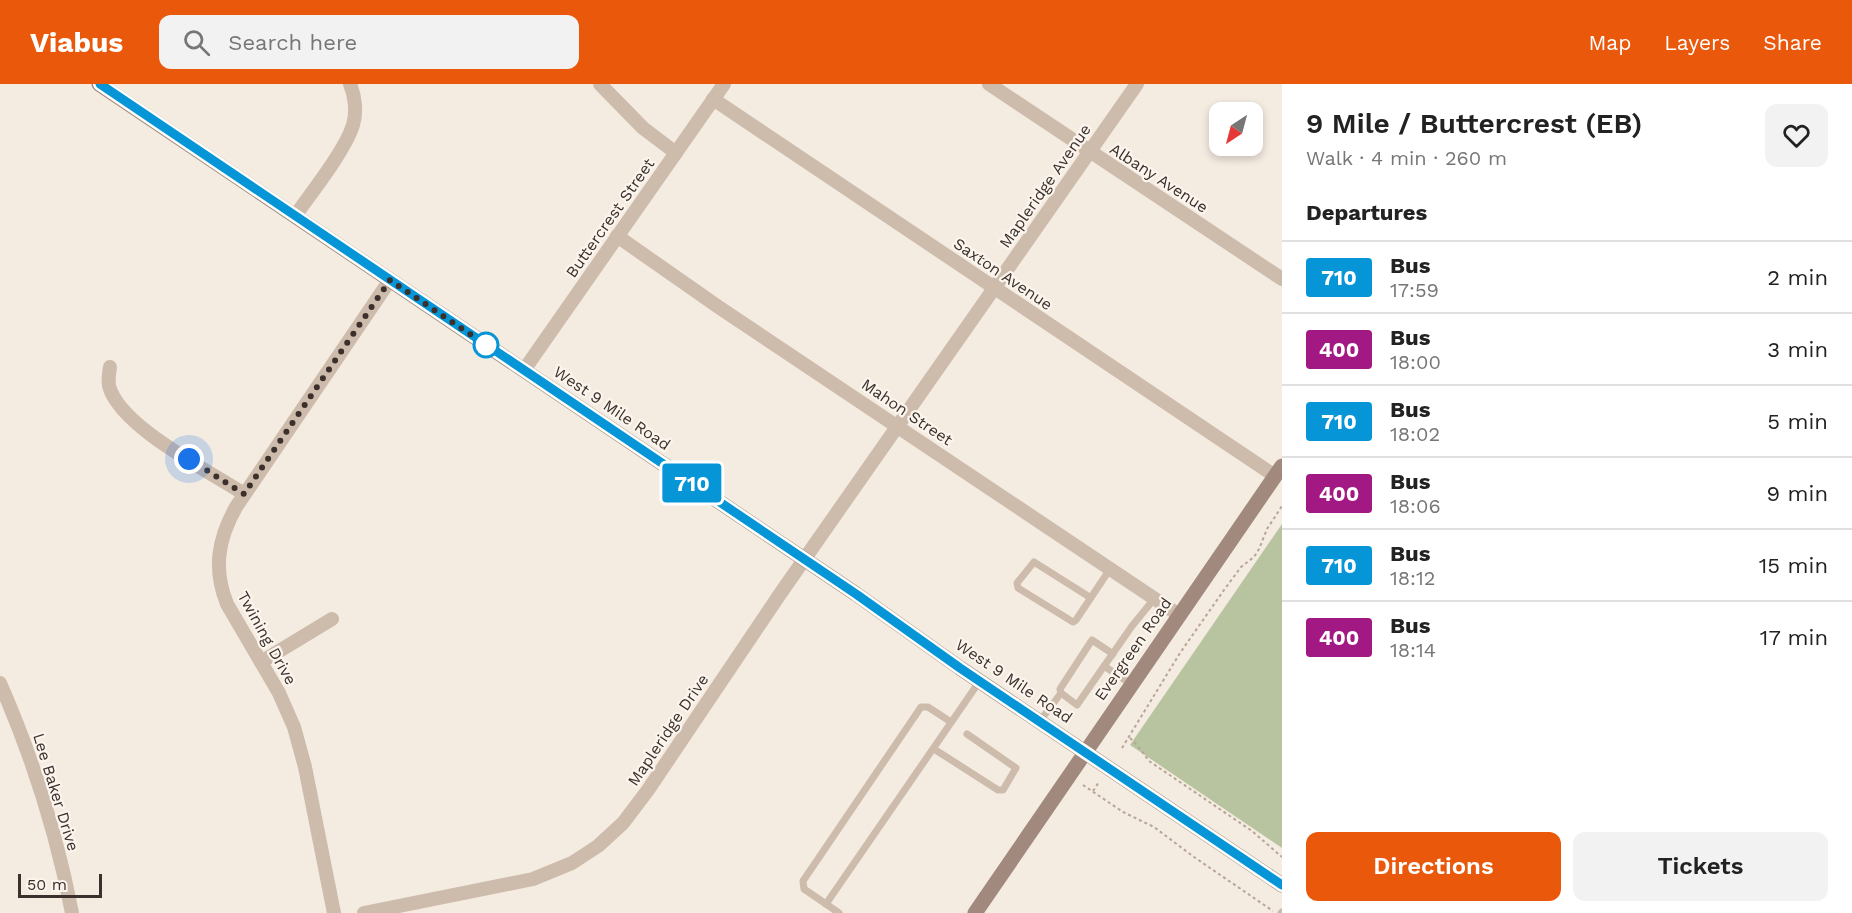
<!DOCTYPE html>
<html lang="en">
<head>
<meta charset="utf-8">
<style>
	:root { --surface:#fff; --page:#f2f2f2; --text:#222; --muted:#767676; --line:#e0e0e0; --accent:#ea580c }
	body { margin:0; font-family:"Work Sans",sans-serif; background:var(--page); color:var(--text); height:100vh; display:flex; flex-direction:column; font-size:22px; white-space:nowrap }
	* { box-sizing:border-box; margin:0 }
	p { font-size:20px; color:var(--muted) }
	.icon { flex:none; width:33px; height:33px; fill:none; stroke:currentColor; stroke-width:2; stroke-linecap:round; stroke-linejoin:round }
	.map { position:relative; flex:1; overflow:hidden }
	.details { display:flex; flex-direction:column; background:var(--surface); width:570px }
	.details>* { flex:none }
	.badge { padding:0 12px; border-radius:4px; font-size:21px; line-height:39px }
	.needle { width:39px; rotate:216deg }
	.tools { position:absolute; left:1209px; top:18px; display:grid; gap:12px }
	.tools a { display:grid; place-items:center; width:54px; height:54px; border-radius:12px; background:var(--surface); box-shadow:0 3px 9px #0003; font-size:30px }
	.scale { position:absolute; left:18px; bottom:15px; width:84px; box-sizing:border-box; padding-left:6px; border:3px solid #3b302b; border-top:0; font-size:16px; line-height:21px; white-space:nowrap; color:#3b302b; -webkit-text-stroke:4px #fbf5ee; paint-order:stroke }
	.you { position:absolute; width:30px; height:30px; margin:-15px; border:4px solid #fff; border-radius:50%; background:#1a73e8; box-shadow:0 0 0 9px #1a73e833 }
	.map>.badge { position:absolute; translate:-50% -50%; box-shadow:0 0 0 3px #fff }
	h2 { padding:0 24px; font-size:22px; line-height:54px }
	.round { display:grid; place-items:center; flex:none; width:63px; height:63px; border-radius:12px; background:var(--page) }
	.summary { display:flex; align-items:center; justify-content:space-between; height:102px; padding:0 24px }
	h1 { font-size:28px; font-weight:600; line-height:45px }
	.cta { display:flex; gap:12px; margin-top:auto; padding:12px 24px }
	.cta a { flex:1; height:69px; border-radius:12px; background:var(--accent); color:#fff; font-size:24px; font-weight:600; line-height:69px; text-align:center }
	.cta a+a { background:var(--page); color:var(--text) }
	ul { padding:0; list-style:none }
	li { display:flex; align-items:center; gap:18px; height:72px; padding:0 24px; border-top:2px solid var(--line) }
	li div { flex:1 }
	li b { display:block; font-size:22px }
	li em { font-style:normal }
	li .badge { min-width:66px; font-weight:700; text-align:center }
	header { display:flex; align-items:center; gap:36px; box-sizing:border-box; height:84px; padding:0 30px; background:var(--accent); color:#fff }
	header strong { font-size:28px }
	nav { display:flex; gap:33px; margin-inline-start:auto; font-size:21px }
	.search { width:420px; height:54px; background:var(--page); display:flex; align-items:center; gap:15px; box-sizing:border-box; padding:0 21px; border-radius:12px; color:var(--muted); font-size:22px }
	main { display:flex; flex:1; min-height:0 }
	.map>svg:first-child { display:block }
	.green { fill:#b8c4a0 }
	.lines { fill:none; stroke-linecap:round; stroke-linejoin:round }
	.path { stroke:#b9a596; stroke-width:2; stroke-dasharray:3 3; stroke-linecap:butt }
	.lane { stroke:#cdbbac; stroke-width:7 }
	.street { stroke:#cdbbac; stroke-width:14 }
	.secondary { stroke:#a18a7d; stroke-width:15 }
	.line-casing { stroke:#fff; stroke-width:14 }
	.line { stroke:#0696d7; stroke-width:9 }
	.walk { stroke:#3b302b; stroke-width:6; stroke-dasharray:0 10.8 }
	.stop-dot { fill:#fff; stroke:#0696d7; stroke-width:3 }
	.labels { text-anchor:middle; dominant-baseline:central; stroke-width:4.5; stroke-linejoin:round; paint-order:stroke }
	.street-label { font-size:16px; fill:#3b302b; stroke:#fbf5ee }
</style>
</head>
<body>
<header>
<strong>Viabus</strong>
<div class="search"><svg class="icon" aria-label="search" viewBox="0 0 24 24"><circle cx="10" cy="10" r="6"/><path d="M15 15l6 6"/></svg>Search here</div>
<nav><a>Map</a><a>Layers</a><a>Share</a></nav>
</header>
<main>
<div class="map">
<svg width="1282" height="829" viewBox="0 0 1282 829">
	<rect width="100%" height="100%" fill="#f4ebe1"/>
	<polygon class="green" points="1282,440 1282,764 1130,661"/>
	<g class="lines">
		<g class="path">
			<polyline points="1130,654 1137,661 1149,677 1252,747 1282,773"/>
			<polyline points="1122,664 1180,569 1224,506 1241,483 1254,473 1259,465 1267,445 1282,422"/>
			<polyline points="1083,701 1123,728 1154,743 1194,773 1273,827"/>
			<polyline points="1093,707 1099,698"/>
		</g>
		<g class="lane">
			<polyline points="1091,514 1034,478 1017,499 1018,504 1073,538 1076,536 1110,485"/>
			<polyline points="1104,582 1131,600"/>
			<polyline points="1061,609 1060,605 1092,556 1113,570"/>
			<polyline points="1040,637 1061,609 1077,621 1132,542 1154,515"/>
			<polyline points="934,665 998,706 1003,706 1016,684 967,650"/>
			<polyline points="826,820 804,805 803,797 919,626 921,623 928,623 951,638"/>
			<polyline points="839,829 826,820 979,598"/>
			<polyline points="1281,829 1282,828"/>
		</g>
		<g class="street">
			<polyline points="600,0 643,44 676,69"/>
			<polyline points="989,0 1282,195"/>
			<polyline points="713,15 1275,392"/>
			<path d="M295 132C311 109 345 67 353 41 357 28 355 12 350 0"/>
			<polyline points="617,152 720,224 1179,531"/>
			<path d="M110 283C109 289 108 296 109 302 120 343 209 387 244 410"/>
			<polyline points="524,286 724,0"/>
			<polyline points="261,578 332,535"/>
			<path d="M0 599C32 672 57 751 72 829"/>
			<path d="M334 829 305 683 294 643 279 609 227 520C213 485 218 455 236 423L390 196"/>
			<polyline points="364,829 533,795 572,779 598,762 623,739 648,706 780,510 1137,0"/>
		</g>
		<g class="secondary">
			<polyline points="99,0 856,510 960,584 1282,801"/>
			<polyline points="975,829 1282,382"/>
		</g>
	</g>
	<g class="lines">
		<g class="line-casing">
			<polyline id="line" points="100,0 856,510 960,584 1282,801"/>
		</g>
		<use href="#line" class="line"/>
		<polyline class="walk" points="189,375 244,410 390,196 486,261"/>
	</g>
	<circle class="stop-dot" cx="486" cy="261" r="12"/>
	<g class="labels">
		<g class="street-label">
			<text transform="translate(1159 94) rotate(33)">Albany Avenue</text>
			<text transform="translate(1045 102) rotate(-55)">Mapleridge Avenue</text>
			<text transform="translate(610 134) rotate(-55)">Buttercrest Street</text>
			<text transform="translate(1003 190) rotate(34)">Saxton Avenue</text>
			<text transform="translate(612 324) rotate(34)">West 9 Mile Road</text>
			<text transform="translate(907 328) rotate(34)">Mahon Street</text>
			<text transform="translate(267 554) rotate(61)">Twining Drive</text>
			<text transform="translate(1133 565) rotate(-55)">Evergreen Road</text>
			<text transform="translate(1014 597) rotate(34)">West 9 Mile Road</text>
			<text transform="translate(668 646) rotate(-56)">Mapleridge Drive</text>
			<text transform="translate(56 708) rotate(73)">Lee Baker Drive</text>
		</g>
	</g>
</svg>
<div class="tools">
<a><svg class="needle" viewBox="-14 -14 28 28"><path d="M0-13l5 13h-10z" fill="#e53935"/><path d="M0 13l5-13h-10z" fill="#767676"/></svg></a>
</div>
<div class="scale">50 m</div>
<div class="you" style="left:189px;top:375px"></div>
<b class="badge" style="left:692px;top:399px;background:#0696d7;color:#fff">710</b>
</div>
<section class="details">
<div class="summary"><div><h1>9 Mile / Buttercrest (EB)</h1><p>Walk · 4 min · 260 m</p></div><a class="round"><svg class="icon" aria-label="heart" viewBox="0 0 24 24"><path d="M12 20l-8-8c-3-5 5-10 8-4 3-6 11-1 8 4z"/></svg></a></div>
<h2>Departures</h2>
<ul>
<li><span class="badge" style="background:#0696d7;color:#fff">710</span><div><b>Bus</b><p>17:59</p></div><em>2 min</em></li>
<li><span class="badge" style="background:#a31984;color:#fff">400</span><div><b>Bus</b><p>18:00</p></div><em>3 min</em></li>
<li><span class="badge" style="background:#0696d7;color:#fff">710</span><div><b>Bus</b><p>18:02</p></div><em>5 min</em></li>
<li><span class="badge" style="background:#a31984;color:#fff">400</span><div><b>Bus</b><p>18:06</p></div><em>9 min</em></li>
<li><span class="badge" style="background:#0696d7;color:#fff">710</span><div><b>Bus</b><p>18:12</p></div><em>15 min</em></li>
<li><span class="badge" style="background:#a31984;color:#fff">400</span><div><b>Bus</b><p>18:14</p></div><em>17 min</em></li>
</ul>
<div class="cta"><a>Directions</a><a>Tickets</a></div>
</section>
</main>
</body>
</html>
